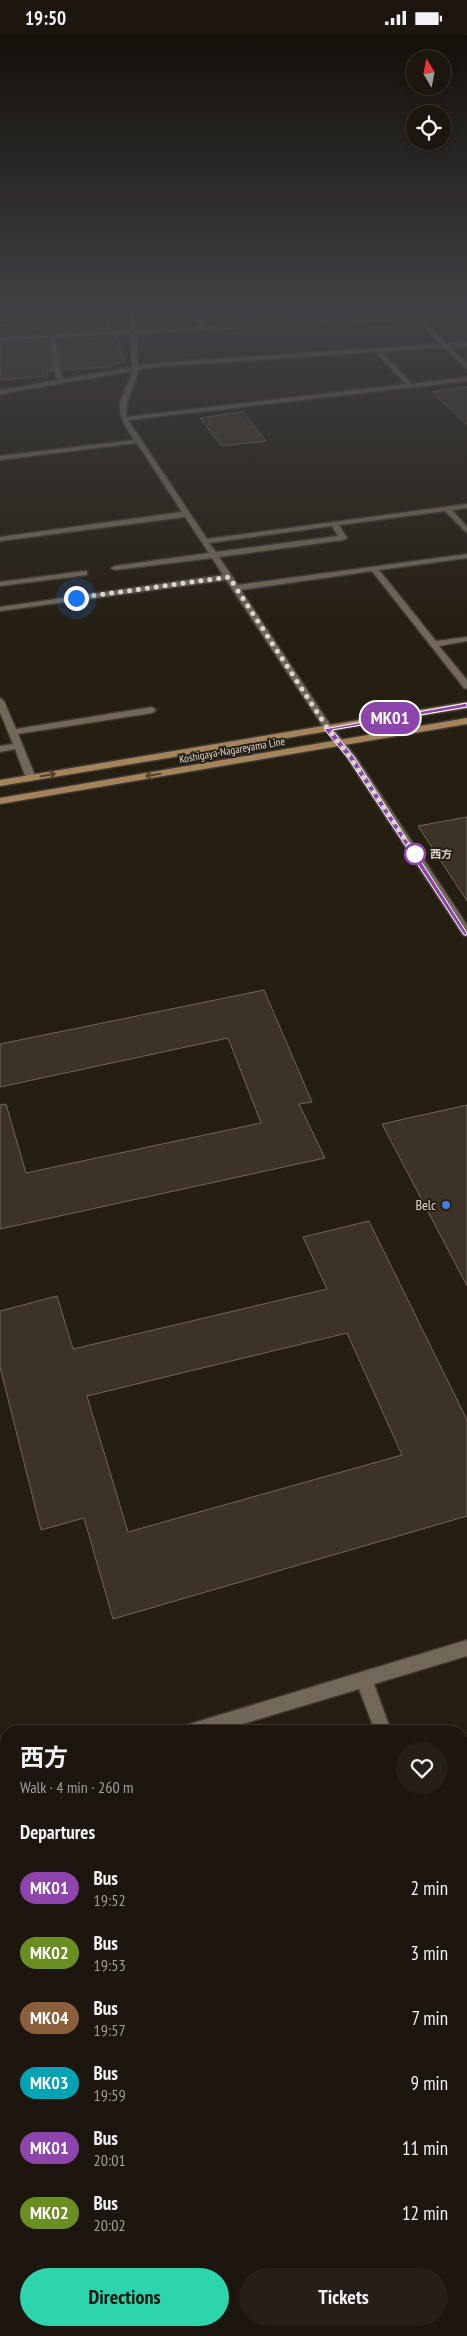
<!DOCTYPE html>
<html lang="en">
<head>
<meta charset="utf-8">
<style>
	:root { --surface:#1c160e; --page:#251f17; --text:#f1f3f6; --muted:#a09f9e; --line:#3a352e; --accent:#2ed4ab }
	body { margin:0; font-family:"PT Sans Narrow","Noto Sans JP",sans-serif; background:var(--page); color:var(--text); height:100vh; display:flex; flex-direction:column; font-size:19px; white-space:nowrap }
	* { box-sizing:border-box; margin:0 }
	p { font-size:16px; color:var(--muted) }
	.icon { flex:none; width:28px; height:28px; fill:none; stroke:currentColor; stroke-width:2; stroke-linecap:round; stroke-linejoin:round }
	.map { position:relative; flex:1; overflow:hidden }
	.panel { position:absolute; left:0px; top:1690px; width:468px; height:611px; display:flex; flex-direction:column; background:var(--surface); border-radius:20px 20px 0 0; box-shadow:0 2px 8px #0003,0 0 0 1px var(--line) }
	.panel>* { flex:none }
	.badge { padding:0 10px; border-radius:16px; font-size:18px; line-height:32px }
	.needle { width:32px; rotate:350deg }
	.fabs { position:absolute; left:406px; top:15px; display:grid; gap:10px }
	.fabs a { display:grid; place-items:center; width:45px; height:45px; border-radius:50%; background:var(--surface); box-shadow:0 2px 8px #0003,0 0 0 1px var(--line); font-size:25px }
	.you { position:absolute; width:25px; height:25px; margin:-12px; border:4px solid #fff; border-radius:50%; background:#1a73e8; box-shadow:0 0 0 8px #1a73e833 }
	.map>.badge { position:absolute; translate:-50% -50%; box-shadow:0 0 0 2px #fff }
	h2 { padding:0 20px; font-size:19px; line-height:45px }
	.round { display:grid; place-items:center; flex:none; width:52px; height:52px; border-radius:26px; background:var(--page) }
	.summary { display:flex; align-items:center; justify-content:space-between; height:85px; padding:0 20px }
	h1 { font-size:24px; font-weight:700; line-height:38px }
	.action { display:flex; gap:10px; margin-top:auto; padding:10px 20px }
	.action a { flex:1; height:58px; border-radius:30px; background:var(--accent); color:#111; font-size:20px; font-weight:700; line-height:58px; text-align:center }
	.action a+a { background:var(--page); color:var(--text) }
	ul { padding:0; list-style:none }
	li { display:flex; align-items:center; gap:15px; height:65px; padding:0 20px }
	li div { flex:1 }
	li b { display:block; font-size:19px }
	li em { font-style:normal }
	li .badge { min-width:55px; font-weight:700; text-align:center }
	.status { display:flex; justify-content:space-between; align-items:center; height:35px; padding:0 25px; background:var(--surface); direction:ltr }
	.status svg { height:14px; fill:currentColor }
	.map>svg:first-child { display:block }
	.building { fill:#3c3326; stroke:#6f6658; fill-rule:evenodd }
	.lines { fill:none; stroke-linecap:round; stroke-linejoin:round }
	.minor-casing { stroke:#3f3932; stroke-width:3 }
	.major-casing { stroke:#3f3932; stroke-width:3 }
	.minor { fill:#72685a; fill-rule:evenodd }
	.major { fill:#a6845b; fill-rule:evenodd }
	.oneway { stroke:#52422c }
	.line { fill:#8e44ad; stroke:#fff }
	.walk { stroke:#dcd6ce; stroke-width:5; stroke-dasharray:0 9 }
	.stop-dot { fill:#fff; stroke:#8e44ad; stroke-width:2.5 }
	.shop-dot { fill:#3f7fe0; stroke:#251e12; stroke-width:2 }
	.labels { text-anchor:middle; dominant-baseline:central; stroke-width:4; stroke-linejoin:round; paint-order:stroke }
	.far-street-label { font-size:11px; fill:#dcd6ce; stroke:#251e12 }
	.far-stop-label { font-size:11px; font-weight:bold; fill:#dcd6ce; stroke:#251e12; text-anchor:start }
	.poi-label { font-size:14px; fill:#dcd6ce; stroke:#251e12; text-anchor:end }
</style>
</head>
<body>
<div class="status"><b>19:50</b><svg viewBox="0 0 49 12"><path d="M0 12V9h3v3zM5 12V6h3v6zM10 12V3h3v9zM15 12V0h3v12zM26 1h20v11H26zM47 4h2v5h-2z"/></svg></div>
<div class="map">
<svg width="467" height="2301" viewBox="0 0 467 2301">
	<rect width="100%" height="100%" fill="#251e12"/>
	<g class="building">
		<polygon points="23,274 104,274 111,294 0,300 0,290 26,289"/>
		<polygon points="117,302 125,327 111,330 111,332 63,335 57,305"/>
		<polygon points="47,305 53,336 47,336 48,341 0,345 0,308"/>
		<polygon points="467,352 467,390 432,357"/>
		<polygon points="243,377 266,406 222,411 200,383"/>
		<polygon points="467,782 467,866 418,791"/>
		<polygon points="264,955 312,1067 299,1069 325,1123 0,1194 0,1070 6,1069 26,1138 261,1088 228,1003 0,1052 0,1009"/>
		<polygon points="467,1070 467,1251 382,1089"/>
		<path d="M369 1186 467 1385V1481L113 1584 84 1483 41 1495 0 1332V1276L57 1261 73 1314 327 1254 303 1202ZM347 1298 402 1420 128 1497 87 1361Z"/>
	</g>
	<g class="lines">
		<g class="minor-casing">
			<g id="minor">
				<path d="M128 274H134L136 295 201 292 194 274H200L207 291 411 281 405 274H411L447 309 467 307V311L450 312 467 329V334L444 312 382 317 412 349 467 342V346L128 385 207 504 467 469V473L452 475 467 492V498L445 476 339 490 347 503 343 505 219 522 238 550 467 519V523L379 535 436 606 467 602V606L439 611 467 645V654L464 653 372 536 241 555 331 691 356 722 467 890V901L463 900 347 723 324 693 226 545 0 576V572L223 540 212 523 115 535 111 533 115 531 209 518 185 482 0 506V502L182 477 137 408 0 425V421L134 405C124 389 114 376 124 358 127 350 131 344 132 336L0 359V355L59 345 56 342 49 303 0 306V302L130 295ZM415 284 440 309 154 328 138 331 136 299ZM130 299 132 332 65 344 62 341 55 303ZM375 317 406 349 127 382C124 363 136 352 138 335L154 332ZM332 491 338 501 216 517 209 508Z"/>
				<polygon points="84,536 87,536 87,540 0,551 0,547"/>
				<polygon points="0,663 4,666 16,694 152,672 156,675 152,678 18,699 36,743 31,746 26,743 15,714 0,717 0,711 13,709 0,677"/>
				<polygon points="467,1605 467,1621 374,1649 391,1696 375,1696 359,1654 219,1696 185,1696 187,1690 193,1688"/>
				<polygon points="6,1745 6,1762 0,1765 0,1747"/>
				<polygon points="461,1897 467,1899 467,1930 461,1928"/>
			</g>
		</g>
		<g class="major-casing">
			<g id="major">
				<polygon points="467,667 467,673 0,751 0,745"/>
				<polygon points="467,683 467,689 0,769 0,763"/>
			</g>
		</g>
		<use href="#minor" class="minor"/>
		<use href="#major" class="major"/>
	</g>
	<defs><path id="oneway-shaft" d="M-6 0H5M1.5-3L5.5 0L1.5 3" fill="none" stroke-width="1.6" stroke-linecap="round" stroke-linejoin="round" transform="scale(1.25)"/></defs>
	<g class="oneway">
		<use href="#oneway-shaft" transform="translate(48 740) rotate(-9)"/>
		<use href="#oneway-shaft" transform="translate(153 740) rotate(170)"/>
	</g>
	<linearGradient id="sky" x2="0" y2="1"><stop stop-color="#14100a"/><stop offset="0.46" stop-color="#404144"/><stop offset="1" stop-color="#404144" stop-opacity="0"/></linearGradient>
	<rect width="467" height="596" fill="url(#sky)"/>
	<polygon class="line" points="467,668 467,672 332,695 354,722 467,898 467,900 464,900 348,723 324,694"/>
	<g class="lines">
		<polyline class="walk" points="76,563 229,542 328,694 350,722 415,819"/>
	</g>
	<circle class="stop-dot" cx="415" cy="819" r="10"/>
	<circle class="shop-dot" cx="446" cy="1170" r="5"/>
	<g class="labels">
		<g class="far-street-label">
			<text transform="translate(232 715) rotate(-10)">Koshigaya-Nagareyama Line</text>
		</g>
		<g class="far-stop-label">
			<text x="430" y="819">西方</text>
		</g>
		<g class="poi-label">
			<text x="436" y="1170">Belc</text>
		</g>
	</g>
</svg>
<div class="fabs">
<a><svg class="needle" viewBox="-14 -14 28 28"><path d="M0-13l5 13h-10z" fill="#e53935"/><path d="M0 13l5-13h-10z" fill="#a09f9e"/></svg></a>
<a><svg class="icon" aria-label="locate" viewBox="0 0 24 24"><circle cx="12" cy="12" r="6"/><path d="M12 2v4M12 18v4M2 12h4M18 12h4"/></svg></a>
</div>
<div class="you" style="left:76px;top:563px"></div>
<b class="badge" style="left:390px;top:683px;background:#8e44ad;color:#fff">MK01</b>
<section class="panel">
<div class="summary"><div><h1>西方</h1><p>Walk · 4 min · 260 m</p></div><a class="round"><svg class="icon" aria-label="heart" viewBox="0 0 24 24"><path d="M12 20l-8-8c-3-5 5-10 8-4 3-6 11-1 8 4z"/></svg></a></div>
<h2>Departures</h2>
<ul>
<li><span class="badge" style="background:#8e44ad;color:#fff">MK01</span><div><b>Bus</b><p>19:52</p></div><em>2 min</em></li>
<li><span class="badge" style="background:#6b8e23;color:#fff">MK02</span><div><b>Bus</b><p>19:53</p></div><em>3 min</em></li>
<li><span class="badge" style="background:#8b5e3c;color:#fff">MK04</span><div><b>Bus</b><p>19:57</p></div><em>7 min</em></li>
<li><span class="badge" style="background:#00a3b4;color:#fff">MK03</span><div><b>Bus</b><p>19:59</p></div><em>9 min</em></li>
<li><span class="badge" style="background:#8e44ad;color:#fff">MK01</span><div><b>Bus</b><p>20:01</p></div><em>11 min</em></li>
<li><span class="badge" style="background:#6b8e23;color:#fff">MK02</span><div><b>Bus</b><p>20:02</p></div><em>12 min</em></li>
</ul>
<div class="action"><a>Directions</a><a>Tickets</a></div>
</section>
</div>
</body>
</html>
